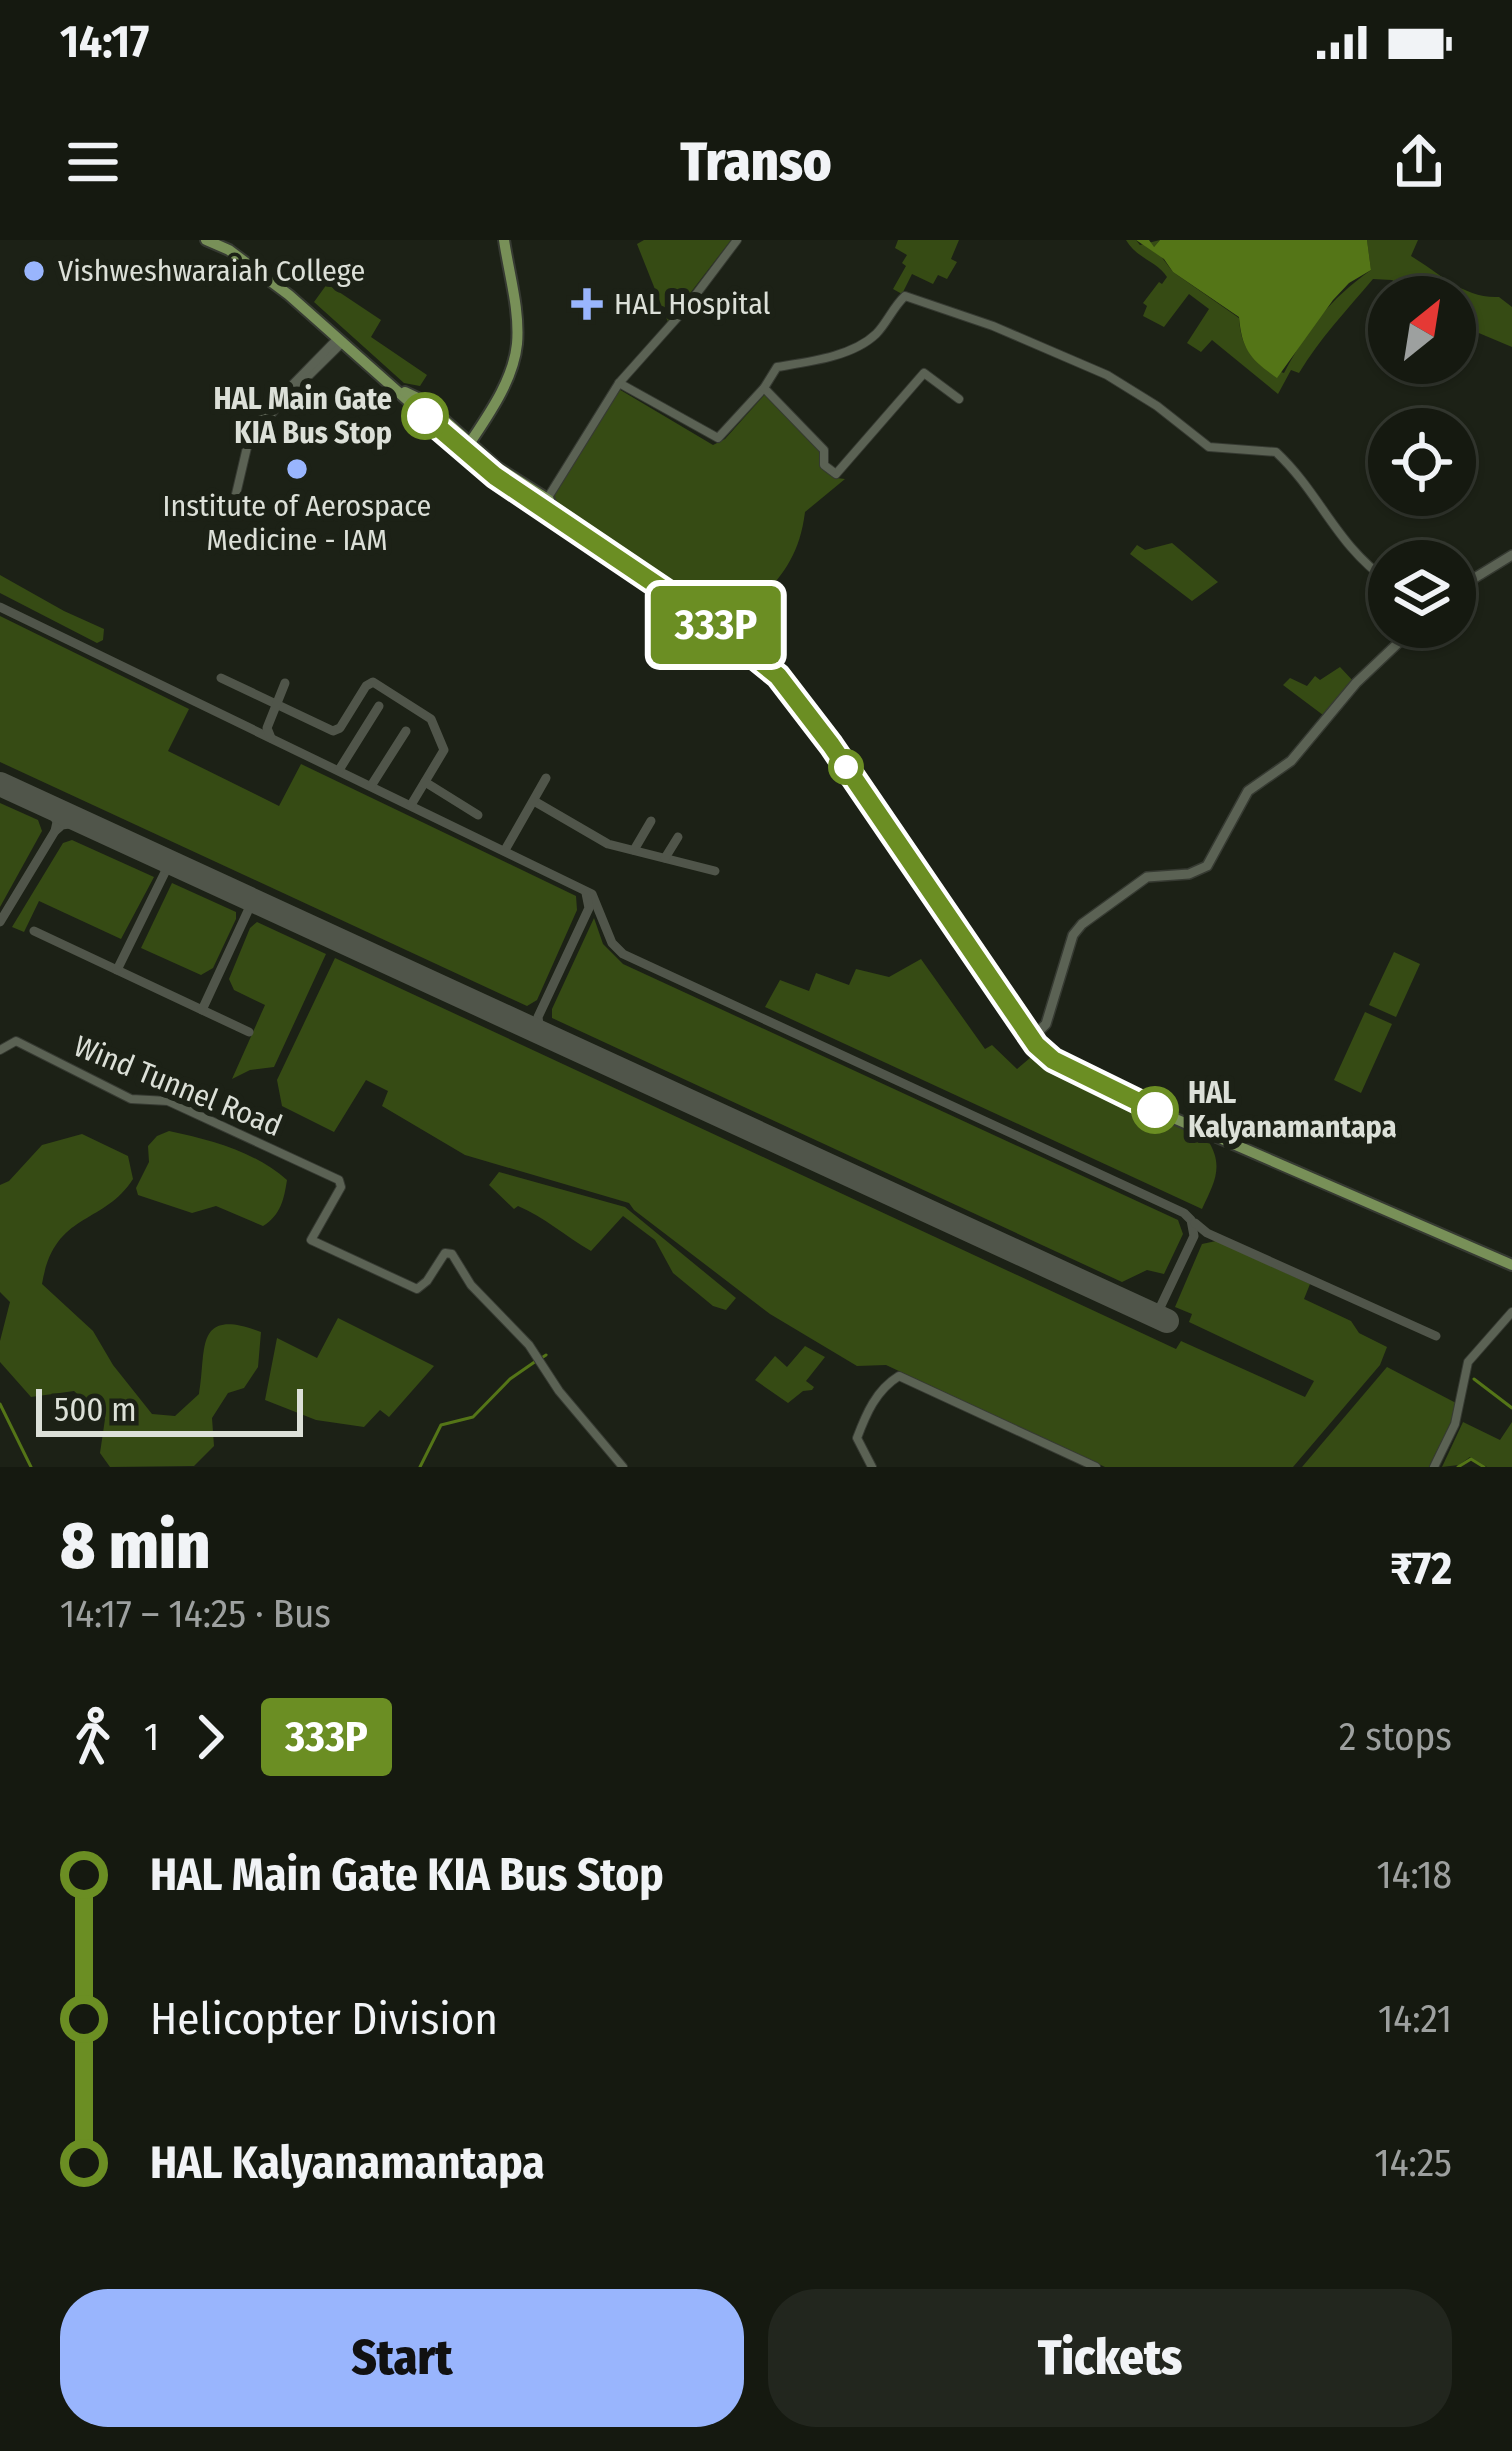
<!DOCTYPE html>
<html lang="en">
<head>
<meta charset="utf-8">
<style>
	:root { --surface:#151910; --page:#22261e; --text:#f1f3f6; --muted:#9da09f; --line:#343830; --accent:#99b5fd }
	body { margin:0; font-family:"Fira Sans Condensed",sans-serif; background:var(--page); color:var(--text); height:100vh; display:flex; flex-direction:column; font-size:45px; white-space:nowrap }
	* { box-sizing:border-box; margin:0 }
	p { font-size:39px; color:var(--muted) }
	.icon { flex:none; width:66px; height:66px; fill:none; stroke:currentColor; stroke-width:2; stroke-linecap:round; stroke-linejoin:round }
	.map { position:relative; height:1227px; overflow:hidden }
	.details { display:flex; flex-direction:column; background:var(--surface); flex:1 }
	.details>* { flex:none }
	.badge { padding:0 24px; border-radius:9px; font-size:42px; line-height:78px }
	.needle { width:78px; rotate:30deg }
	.controls { position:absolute; left:1368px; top:36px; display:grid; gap:24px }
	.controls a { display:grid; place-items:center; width:108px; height:108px; border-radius:50%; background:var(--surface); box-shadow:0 3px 9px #0004,0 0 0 3px var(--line); font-size:60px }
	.scale { position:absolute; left:36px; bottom:30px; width:267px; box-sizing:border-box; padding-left:12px; border:6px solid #dce0d8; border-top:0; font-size:33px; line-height:42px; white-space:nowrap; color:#dce0d8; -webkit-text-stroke:9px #1c2116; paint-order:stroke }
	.map>.badge { position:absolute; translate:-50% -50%; box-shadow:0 0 0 6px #fff }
	.legs { display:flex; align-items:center; gap:18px; height:132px; padding:0 60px; font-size:39px }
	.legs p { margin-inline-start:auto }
	.headline { display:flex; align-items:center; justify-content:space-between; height:204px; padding:0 60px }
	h1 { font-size:66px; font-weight:800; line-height:90px }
	.primary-button { display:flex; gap:24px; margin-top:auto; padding:24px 60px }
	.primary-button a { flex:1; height:138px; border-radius:48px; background:var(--accent); color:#111; font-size:48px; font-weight:800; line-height:138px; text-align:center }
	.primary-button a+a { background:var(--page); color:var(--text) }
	ul { padding:0 60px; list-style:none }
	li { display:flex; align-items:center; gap:42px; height:144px; font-size:45px }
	li i { display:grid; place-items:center; width:18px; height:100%; margin:0 15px; background:currentColor }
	li i::after { content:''; width:30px; height:30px; margin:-15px; border:9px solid; border-radius:50%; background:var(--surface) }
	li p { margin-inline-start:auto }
	li:first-child i { background:linear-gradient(#0000 50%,currentColor 0) }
	li:last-child i { background:linear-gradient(currentColor 50%,#0000 0) }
	.status { display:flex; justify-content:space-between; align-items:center; height:84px; padding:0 60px; background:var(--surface); direction:ltr }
	.status svg { height:33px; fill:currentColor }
	header { display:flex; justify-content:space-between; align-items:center; height:156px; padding:0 60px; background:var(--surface); font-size:54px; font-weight:800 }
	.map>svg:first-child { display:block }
	.green { fill:#364b14 }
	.water { fill:#547517 }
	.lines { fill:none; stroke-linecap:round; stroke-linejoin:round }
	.stream { stroke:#547517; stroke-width:3 }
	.taxiway { stroke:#50554a; stroke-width:9 }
	.runway { stroke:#50554a; stroke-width:24 }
	.tertiary-casing { stroke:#363a32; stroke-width:10 }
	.secondary-casing { stroke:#363a32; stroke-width:12 }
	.primary-casing { stroke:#363a32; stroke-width:14 }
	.tertiary { stroke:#5b6254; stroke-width:8 }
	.secondary { stroke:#5b6254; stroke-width:9 }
	.primary { stroke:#789058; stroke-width:10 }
	.line-1-casing { stroke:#fff; stroke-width:27 }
	.line-1 { stroke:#6b8e23; stroke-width:18 }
	.poi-dot { fill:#99b5fd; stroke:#1c2116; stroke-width:4.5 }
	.stop-1-dot { fill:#fff; stroke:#6b8e23; stroke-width:6 }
	.labels { text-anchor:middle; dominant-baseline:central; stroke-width:12; stroke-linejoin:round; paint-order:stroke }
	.poi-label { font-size:30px; fill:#dce0d8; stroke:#1c2116; text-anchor:start }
	.stop-label { font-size:30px; font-weight:bold; fill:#dce0d8; stroke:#1c2116; text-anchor:end }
	.street-label { font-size:30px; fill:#dce0d8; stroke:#1c2116 }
</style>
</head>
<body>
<div class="status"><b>14:17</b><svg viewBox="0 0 49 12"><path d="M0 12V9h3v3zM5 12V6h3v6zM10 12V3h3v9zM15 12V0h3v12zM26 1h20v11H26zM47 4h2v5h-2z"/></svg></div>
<header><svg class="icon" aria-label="menu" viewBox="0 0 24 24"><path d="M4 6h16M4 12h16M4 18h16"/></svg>Transo<svg class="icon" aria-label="share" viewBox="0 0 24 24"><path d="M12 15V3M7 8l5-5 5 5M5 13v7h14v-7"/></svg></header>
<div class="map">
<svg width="1512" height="1227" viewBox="0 0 1512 1227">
	<rect width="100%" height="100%" fill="#1c2116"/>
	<g class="green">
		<polygon points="644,0 731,0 668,82 637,4"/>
		<polygon points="898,0 959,0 951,19 957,22 947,39 938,35 933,44 912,34 902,54 893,49 906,26 902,23 907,15 895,8"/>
		<path d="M1126 0H1136L1140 5 1160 0 1154 7 1173 32 1239 78C1241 110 1253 123 1284 133 1308 88 1329 60 1371 30L1367 0H1418L1411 16C1439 33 1465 59 1499 57L1512 67V107L1455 83V57H1419L1392 40 1373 39C1347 70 1320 98 1299 133L1291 130 1278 154 1212 100 1201 112 1187 103 1209 69 1189 54 1164 87 1143 76 1147 66 1143 63 1159 42 1162 44 1167 37C1158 22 1136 18 1126 0Z"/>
		<polygon points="327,44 381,80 371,97 427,135 420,146 404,143 314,62"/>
		<path d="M617 148 713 205 725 199 765 154 821 210 819 223 837 238 845 239 805 272C798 328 771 347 732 386L577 282 555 262 553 258Z"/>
		<polygon points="1172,303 1218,342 1192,361 1130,314 1137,305 1145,310"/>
		<polygon points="0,335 64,371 104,389 103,400 97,403 0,353"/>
		<polygon points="0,376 189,469 168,511 279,566 301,524 576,656 577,670 537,760 527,766 0,522"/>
		<polygon points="1340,427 1354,442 1327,478 1283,445 1290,438 1307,446 1315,436 1320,440"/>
		<polygon points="0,563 38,580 42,591 0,667"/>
		<polygon points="72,600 154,637 121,699 39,661 24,692 12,687 63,603"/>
		<polygon points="172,643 236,672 236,679 213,728 201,735 141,708"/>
		<polygon points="594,678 603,704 623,724 1178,980 1183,994 1164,1034 1147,1030 1122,1042 552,778 552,769"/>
		<polygon points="257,682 326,714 274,827 250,830 232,839 265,765 234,750 229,739 250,688"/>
		<polygon points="1394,712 1420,724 1396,777 1369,765"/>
		<polygon points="335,718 1176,1109 1181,1101 1305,1157 1314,1141 1189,1082 1192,1074 1175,1067 1202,1004 1216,1001 1310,1044 1304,1059 1351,1081 1359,1093 1387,1107 1380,1125 1293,1227 1105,1227 886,1125 857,1126 770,1074 634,970 629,963 465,915 382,866 388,851 366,840 334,892 282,866 277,840"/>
		<path d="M921 719 985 809 992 805 1017 829 1037 812 1047 822 1207 899C1225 926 1214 943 1202 969L765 767 780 740 809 751 816 733 849 745 856 729 889 737Z"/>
		<polygon points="1365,772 1392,784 1361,853 1334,840"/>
		<path d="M169 891C211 900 254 911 287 940 284 959 281 975 263 986L216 966 192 973 138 955 136 948 149 922 148 906 157 896Z"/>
		<path d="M82 894 128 916 133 939C103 986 54 971 42 1044L93 1091 113 1125 152 1174 175 1176 199 1154C207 1111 193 1066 261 1092L258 1127 244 1148 228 1153 212 1178 214 1206 194 1226 110 1227 100 1213 105 1179 74 1151 31 1157 0 1122V1101L10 1062 0 1052V945L9 941 42 905Z"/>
		<path d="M499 932 625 967 736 1058 726 1070 713 1066 673 1033 655 1000 623 976 591 1011C565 996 544 977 518 966L514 969 489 945Z"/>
		<polygon points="338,1078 434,1126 389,1177 380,1170 364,1187 316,1180 265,1160 277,1098 317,1118"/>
		<polygon points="805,1106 825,1117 806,1141 814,1147 812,1150 803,1151 788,1163 755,1140 775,1116 787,1127"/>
		<polygon points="1387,1127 1456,1163 1451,1186 1429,1227 1302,1227"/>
		<polygon points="1463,1182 1500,1200 1512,1182 1512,1227 1487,1227 1470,1217 1459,1225 1442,1227"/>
	</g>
	<path class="water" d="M1136 0H1149L1154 7 1160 0H1367L1371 30 1349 43 1333 60 1277 138C1250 119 1242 110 1239 77L1173 32 1164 19Z"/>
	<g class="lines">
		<g class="stream">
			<polyline points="543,1117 546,1115"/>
			<polyline points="1474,1139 1512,1168"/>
			<polyline points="0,1164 31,1227"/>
			<polyline points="420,1227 441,1185 473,1177 510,1139 536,1121"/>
			<polyline points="1458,1227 1471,1219 1484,1227"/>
		</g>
		<g class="taxiway">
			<polyline points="0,367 592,654 612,703 623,714 1184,973 1191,980 1194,996 1156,1076"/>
			<polyline points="221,438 333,491 340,488 366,446 373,442 431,479 444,510 411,565"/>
			<polyline points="271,498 267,488 285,443"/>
			<polyline points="339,530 379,466"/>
			<polyline points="425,542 478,575"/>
			<polyline points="371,546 406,491"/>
			<polyline points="534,561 608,604 715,631"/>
			<polyline points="55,591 62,585 83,582"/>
			<polyline points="505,610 546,538"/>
			<polyline points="634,610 651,581"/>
			<polyline points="665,618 678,597"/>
			<polyline points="0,682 55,591 57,582 49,567"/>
			<polyline points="34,691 249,792"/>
			<polyline points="117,730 170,622"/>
			<polyline points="202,770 253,660"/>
			<polyline points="540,792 538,777 589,668 586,653"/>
			<polyline points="1195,983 1207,993 1436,1096"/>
		</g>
		<polyline class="runway" points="0,544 1167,1081"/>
		<g class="tertiary-casing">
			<g id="tertiary">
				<path d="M619 143 718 198 764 148 777 127C807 122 852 117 876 94 887 83 893 67 905 56L993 86 1107 135 1157 166 1209 207 1276 212C1321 254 1335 304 1389 342"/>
				<polyline points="764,148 824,210 824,225 836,234 924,133 959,159"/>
				<polyline points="253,196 278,166 343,102"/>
				<polyline points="547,259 619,143 685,69 737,0"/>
				<polyline points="233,267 252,186 338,98"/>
				<polyline points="0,810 16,801 131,859 168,861 339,940 341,947 311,1000 417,1049 427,1041 445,1013 452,1014 471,1045 529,1105 559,1151 623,1227"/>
				<path d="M872 1227 857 1198C866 1174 876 1150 899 1136L1096 1227"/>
				<polyline points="1434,1227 1455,1184 1468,1122 1512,1072"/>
			</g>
		</g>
		<g class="secondary-casing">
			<g id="secondary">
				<polyline points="1455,350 1512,315"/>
				<polyline points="1032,798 1046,784 1073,695 1082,684 1147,637 1189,634 1207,626 1248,551 1291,521 1356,443 1415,387"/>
			</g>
		</g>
		<g class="primary-casing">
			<g id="primary">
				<polyline points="206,0 229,10 289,55 450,198"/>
				<polyline points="405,152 422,160 497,227 549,260 551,267"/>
				<path d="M462 215C483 182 513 144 517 104 520 70 509 34 504 0"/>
				<polyline points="471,217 709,381 779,436 829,501 1031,797 1053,820 1155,870 1512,1025"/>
			</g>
		</g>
		<use href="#tertiary" class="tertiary"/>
		<use href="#secondary" class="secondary"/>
		<use href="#primary" class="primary"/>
	</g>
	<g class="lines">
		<g class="line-1-casing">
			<polyline id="line-1" points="425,176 495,236 710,381 778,436 831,505 1036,805 1053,820 1155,870"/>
		</g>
		<use href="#line-1" class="line-1"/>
	</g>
	<g class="poi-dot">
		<circle cx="34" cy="31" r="12"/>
		<path d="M581 46h12v12h12v12h-12v12h-12v-12h-12v-12h12z"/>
		<circle cx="297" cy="229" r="12"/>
	</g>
	<g class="stop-1-dot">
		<circle cx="425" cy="176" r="21"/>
		<circle cx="846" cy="527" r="15"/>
		<circle cx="1155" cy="870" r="21"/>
	</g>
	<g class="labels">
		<g class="poi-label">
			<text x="58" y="31">Vishweshwaraiah College</text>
			<text x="614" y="64">HAL Hospital</text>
			<text x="297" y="266" text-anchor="middle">Institute of Aerospace<tspan x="297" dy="34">Medicine - IAM</tspan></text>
		</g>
		<g class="stop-label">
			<text x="392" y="159">HAL Main Gate<tspan x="392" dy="34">KIA Bus Stop</tspan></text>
			<text x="1188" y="853" text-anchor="start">HAL<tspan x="1188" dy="34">Kalyanamantapa</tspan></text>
		</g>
		<g class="street-label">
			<text transform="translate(178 846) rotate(22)">Wind Tunnel Road</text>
		</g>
	</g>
</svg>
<div class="controls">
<a><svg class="needle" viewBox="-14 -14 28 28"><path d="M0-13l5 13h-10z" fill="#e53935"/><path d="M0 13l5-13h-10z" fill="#9da09f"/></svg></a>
<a><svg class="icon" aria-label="locate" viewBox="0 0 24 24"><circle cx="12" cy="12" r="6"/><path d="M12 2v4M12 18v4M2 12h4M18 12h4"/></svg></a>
<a><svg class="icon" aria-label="layers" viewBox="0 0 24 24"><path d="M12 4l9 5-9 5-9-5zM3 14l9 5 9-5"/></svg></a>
</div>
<div class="scale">500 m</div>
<b class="badge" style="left:716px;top:385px;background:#6b8e23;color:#fff">333P</b>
</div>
<section class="details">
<div class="headline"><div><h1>8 min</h1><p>14:17 – 14:25 · Bus</p></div><b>₹72</b></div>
<div class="legs"><svg class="icon" aria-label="walk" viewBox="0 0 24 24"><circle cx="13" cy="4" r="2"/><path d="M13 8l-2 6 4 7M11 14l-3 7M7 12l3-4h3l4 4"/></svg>1<svg class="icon" aria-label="forward" viewBox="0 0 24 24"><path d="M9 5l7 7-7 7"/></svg><b class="badge" style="background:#6b8e23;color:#fff">333P</b><p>2 stops</p></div>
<ul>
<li><i style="color:#6b8e23"></i><b>HAL Main Gate KIA Bus Stop</b><p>14:18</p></li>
<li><i style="color:#6b8e23"></i><span>Helicopter Division</span><p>14:21</p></li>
<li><i style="color:#6b8e23"></i><b>HAL Kalyanamantapa</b><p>14:25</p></li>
</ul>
<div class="primary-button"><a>Start</a><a>Tickets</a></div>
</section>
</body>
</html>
